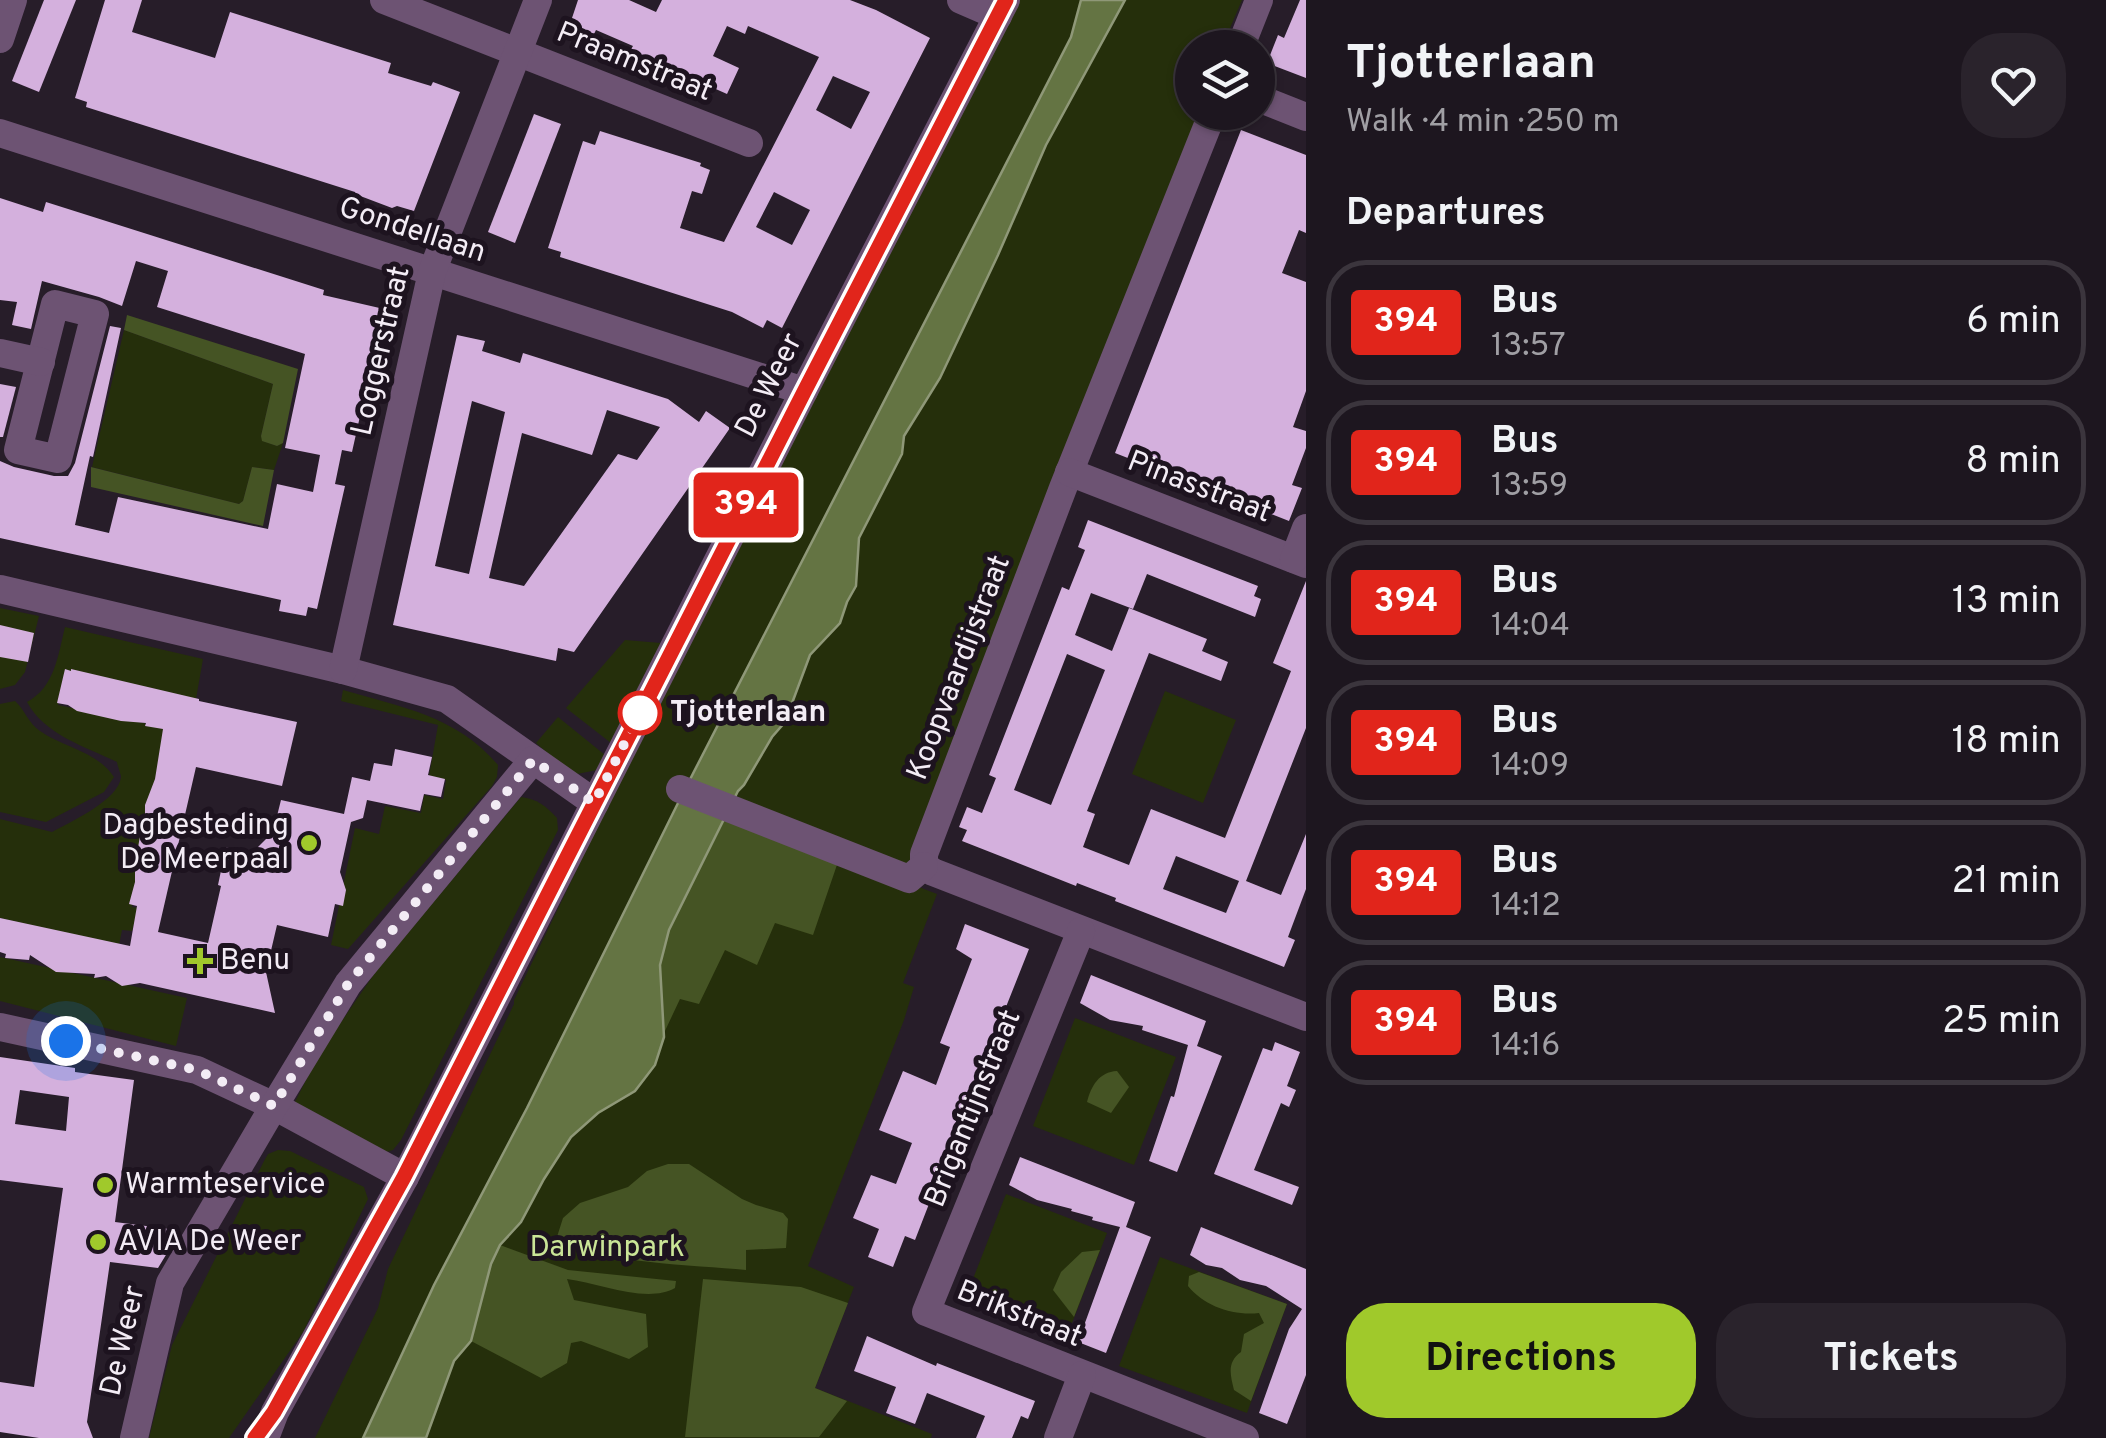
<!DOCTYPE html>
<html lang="en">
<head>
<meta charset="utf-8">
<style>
	:root { --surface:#1d161f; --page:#2a232c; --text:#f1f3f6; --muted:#a09fa4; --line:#3b353d; --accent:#a0c92b }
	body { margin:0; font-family:Overpass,sans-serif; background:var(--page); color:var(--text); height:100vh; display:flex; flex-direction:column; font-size:38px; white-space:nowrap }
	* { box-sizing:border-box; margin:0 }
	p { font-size:32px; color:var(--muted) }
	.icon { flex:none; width:55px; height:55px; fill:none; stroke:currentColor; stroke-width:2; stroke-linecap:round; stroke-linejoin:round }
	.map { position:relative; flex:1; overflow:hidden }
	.panel { display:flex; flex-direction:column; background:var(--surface); width:800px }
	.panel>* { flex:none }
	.badge { padding:0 20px; border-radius:8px; font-size:35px; line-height:65px }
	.buttons { position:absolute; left:1175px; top:30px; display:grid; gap:20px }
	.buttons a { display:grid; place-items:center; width:100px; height:100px; border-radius:50%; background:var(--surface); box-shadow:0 2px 8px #0004,0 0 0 2px var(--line); font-size:50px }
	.you { position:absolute; width:50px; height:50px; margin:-25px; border:8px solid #fff; border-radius:50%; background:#1a73e8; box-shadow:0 0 0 15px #1a73e833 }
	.map>.badge { position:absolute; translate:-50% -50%; box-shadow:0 0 0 5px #fff }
	h2 { padding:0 40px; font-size:38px; line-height:90px }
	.round { display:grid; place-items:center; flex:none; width:105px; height:105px; border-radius:40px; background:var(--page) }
	.summary { display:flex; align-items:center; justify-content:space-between; height:170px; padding:0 40px }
	h1 { font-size:48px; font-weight:700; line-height:75px }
	.action { display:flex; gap:20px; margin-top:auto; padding:20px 40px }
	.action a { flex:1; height:115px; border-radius:40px; background:var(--accent); color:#111; font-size:40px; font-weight:700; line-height:115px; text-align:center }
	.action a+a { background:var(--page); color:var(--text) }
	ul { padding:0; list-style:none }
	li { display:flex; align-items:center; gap:30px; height:125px; margin:0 20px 15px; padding:0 20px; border:5px solid var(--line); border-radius:40px }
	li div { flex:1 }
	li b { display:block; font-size:38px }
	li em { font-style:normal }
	li .badge { min-width:110px; font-weight:700; text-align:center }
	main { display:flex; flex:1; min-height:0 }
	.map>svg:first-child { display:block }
	.green { fill:#252f0b }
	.forest { fill:#455424 }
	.water { fill:#647443; stroke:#8f9878; stroke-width:2.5 }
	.building { fill:#d4b0dd; fill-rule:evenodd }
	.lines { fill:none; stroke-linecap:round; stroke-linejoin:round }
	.minor { stroke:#6d5373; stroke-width:28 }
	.line-casing { stroke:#fff; stroke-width:22 }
	.line { stroke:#e1251b; stroke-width:15 }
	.walk { stroke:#f3ecf5; stroke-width:10; stroke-dasharray:0 18 }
	.stop-dot { fill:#fff; stroke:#e1251b; stroke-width:5 }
	.poi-dot { fill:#a0c92b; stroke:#1d131f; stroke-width:4 }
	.labels { text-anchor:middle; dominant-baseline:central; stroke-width:10; stroke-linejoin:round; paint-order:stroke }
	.street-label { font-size:30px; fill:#f3ecf5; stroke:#1d131f }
	.stop-label { font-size:30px; font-weight:bold; fill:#f3ecf5; stroke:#1d131f; text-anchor:start }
	.poi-label { font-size:30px; fill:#f3ecf5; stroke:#1d131f; text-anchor:start }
	.park-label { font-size:30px; fill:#cae597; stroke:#1d131f }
</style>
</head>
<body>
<main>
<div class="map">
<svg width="1306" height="1438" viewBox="0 0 1306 1438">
	<rect width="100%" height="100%" fill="#271d29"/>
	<g class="green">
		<polygon points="1014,0 1242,0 1222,47 1192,48 1192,112 1200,113 911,884 937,894 903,983 914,987 904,1020 808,1266 854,1287 815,1388 932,1434 931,1438 315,1438 378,1308 388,1269 514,1004 514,1000 632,755"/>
		<polygon points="124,330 273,384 261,436 263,441 277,446 283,443 274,470 252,467 243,501 239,504 92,467"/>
		<polygon points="0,608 39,616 25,672 15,685 0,689"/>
		<path d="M65 627 203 659 196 699 65 672 58 705 171 729 132 907 139 908 132 931 122 930 119 945 0 918V819L52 832C70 822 119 800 121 777 121 775 117 764 117 762 84 746 45 735 27 702 55 687 58 655 65 627Z"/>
		<polygon points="625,640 661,643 611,743 566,708"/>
		<path d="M343 690C401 707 457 716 498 765L497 777 492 786 348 949 331 945 355 828 379 834 385 806 421 813 424 795 443 799 446 780 429 776 438 725 341 701Z"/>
		<polygon points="1165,691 1236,720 1203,803 1132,774"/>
		<path d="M15 701C25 710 28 723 40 731 64 748 97 751 114 777L104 792 46 822 0 812V704Z"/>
		<polygon points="558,717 605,755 597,770 572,775 536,743"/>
		<path d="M521 797C537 799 546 806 557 818L558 830 401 1140 393 1150 380 1154 304 1111 295 1102 319 1054 377 970Z"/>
		<polygon points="0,957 187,998 176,1046 0,1001"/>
		<polygon points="1075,1018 1176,1057 1134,1165 1033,1126"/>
		<polygon points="278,1150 290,1151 364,1187 368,1199 303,1332 229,1438 149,1438 172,1345 264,1161 268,1154"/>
		<polygon points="1006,1194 1107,1233 1065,1341 964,1302"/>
		<polygon points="1160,1257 1287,1304 1247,1413 1119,1366"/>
	</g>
	<g class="forest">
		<polygon points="127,315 298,369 283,443 277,446 262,441 261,436 273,384 124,330"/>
		<polygon points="91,467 239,504 243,501 252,467 274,470 263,526 91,487"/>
		<polygon points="728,813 840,856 813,935 775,923 757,965 725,950 699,1004 680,999 664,1033 660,965 669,930"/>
		<path d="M1117 1071 1129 1087 1111 1113 1087 1102C1091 1086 1099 1072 1117 1071Z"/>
		<path d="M668 1164H689L742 1199 756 1205 783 1213 788 1219 786 1248 746 1250V1270C693 1265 602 1263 556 1240L563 1218 580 1203 628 1187 647 1171Z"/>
		<path d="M500 1245 568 1270 676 1281 675 1288C647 1304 599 1283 567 1279L574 1300 646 1314 648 1347 629 1359 581 1341 571 1343 567 1363 541 1378 471 1341 491 1264Z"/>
		<polygon points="1100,1250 1074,1317 1053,1290 1061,1272 1082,1252"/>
		<path d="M1199 1272 1287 1304 1251 1401 1234 1390C1230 1374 1227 1362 1241 1352L1244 1334 1264 1323 1259 1313C1233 1316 1204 1306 1188 1286L1189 1276Z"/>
		<polygon points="703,1279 801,1287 848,1303 815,1388 847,1401 819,1437 685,1437"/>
	</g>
	<polygon class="water" points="1081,0 1125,0 1046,145 998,255 940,378 904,436 902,454 859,538 856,586 847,602 840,623 810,655 785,722 772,737 744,785 738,791 669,930 660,965 664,1037 655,1065 635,1091 598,1113 571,1137 544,1179 521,1222 500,1245 491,1264 471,1341 454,1361 426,1438 363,1438 434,1285 527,1108 682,795 1071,37"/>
	<g class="building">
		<polygon points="44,0 76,0 39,92 12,81"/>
		<polygon points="105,0 142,0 132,32 215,58 230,12 391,63 388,73 431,86 433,82 460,92 414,211 397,206 392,208 355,194 355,192 86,107 87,102 75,98"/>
		<path d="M578 0H629L656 12 662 0H850L876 10 930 38 782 328 767 320 763 328 732 312 560 257 561 252 548 248 583 141 595 145 600 131 701 163 700 166 710 170 702 194 692 191 680 228 724 242 819 57 748 26 745 34 727 26 713 56 739 68 727 94 630 51 633 46 596 30 593 36 569 27ZM833 76 870 92 851 129 816 110ZM774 192 810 210 792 245 756 227Z"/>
		<polygon points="1300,0 1306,0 1306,78 1267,63 1278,35 1284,38"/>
		<polygon points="534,114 561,124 515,243 488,232"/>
		<polygon points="1241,130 1306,155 1306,233 1299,230 1282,273 1306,282 1306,391 1293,427 1306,431 1306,448 1292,485 1302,488 1289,521 1115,453"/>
		<polygon points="0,198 43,212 46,202 324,290 323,295 384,309 352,452 342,450 335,484 345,486 317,609 308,607 306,616 279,611 281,600 0,538 0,461 14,467 54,476 68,476 75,463 110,326 121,328 93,457 90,456 75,525 109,533 118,497 268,529 277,484 313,492 320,455 285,448 305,354 157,307 168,271 136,261 122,306 99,297 42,281 31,329 12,325 17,302 0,300"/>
		<path d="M457 335 485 341 482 351 520 363 523 353 668 399 699 422 706 411 730 428 574 652 558 648 556 661 393 625ZM472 401 505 412 469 574 435 566ZM607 410 660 427 637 460 618 454 524 586 489 578 522 433 592 455Z"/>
		<polygon points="0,384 16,387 3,437 0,437"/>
		<path d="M1088 520 1258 586 1254 596 1261 599 1255 617 1147 574 1133 609 1091 593 1075 635 1112 651 1129 608 1207 639 1202 651 1228 662 1221 681 1149 653 1087 811 1095 814 1083 847 1129 865 1151 809 1225 838 1291 671 1273 663 1306 581V728L1246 881 1281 895 1306 834V889L1288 937 1295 940 1284 967 1115 901 1116 898 1077 883 1076 886 962 841 967 830 959 827 967 807 982 813 996 778 989 775 1062 587 1069 590 1085 550 1078 547ZM1067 654 1105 670 1051 805 1014 790ZM1176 856 1239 881 1226 913 1163 889Z"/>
		<polygon points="0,625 34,633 28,662 0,657"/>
		<polygon points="65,669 71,671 71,669 199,699 199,701 297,722 282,786 196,767 158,932 208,943 221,886 218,885 226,847 252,853 273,832 281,800 344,814 352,777 370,781 374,763 392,766 395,749 432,757 428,775 445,779 441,797 424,794 420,811 367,800 363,818 351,822 340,872 346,890 343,906 335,904 328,937 277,925 266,972 275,1013 140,983 122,986 106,976 94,978 95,974 56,972 30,955 29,960 5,958 6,954 0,952 0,918 130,946 137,906 129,904 135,882 135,865 140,836 145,837 145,805 155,779 163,729 145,726 146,723 121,721 77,711 68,705 57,703"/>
		<polygon points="965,924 1029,949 969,1100 956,1122 960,1124 915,1240 905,1236 893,1267 868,1257 879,1229 853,1218 871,1175 896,1184 912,1143 879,1130 903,1071 936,1085 950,1047 940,1043 972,959 956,949"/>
		<polygon points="1091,975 1206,1021 1197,1046 1222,1056 1177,1172 1149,1161 1171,1096 1174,1097 1188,1045 1142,1030 1143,1026 1110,1020 1080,1003"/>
		<polygon points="1275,1042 1300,1052 1287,1086 1296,1090 1289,1107 1281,1103 1254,1170 1299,1187 1292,1205 1214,1174 1263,1048 1272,1051"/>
		<path d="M0 1057 75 1068V1072L134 1080 115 1222 177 1230 178 1235 158 1268 110 1262 87 1422 93 1438H39L0 1432V1382L34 1387 63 1188 0 1180ZM20 1090 69 1097 66 1131 15 1124Z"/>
		<polygon points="1020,1157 1135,1202 1126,1227 1151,1237 1106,1353 1078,1342 1120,1227 1092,1220 1093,1217 1071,1211 1072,1209 1037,1200 1009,1185"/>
		<polygon points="1201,1227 1306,1269 1306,1375 1287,1424 1259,1413 1289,1329 1302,1309 1266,1286 1240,1280 1222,1268 1206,1265 1190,1255"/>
		<polygon points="867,1336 936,1366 937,1363 1035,1401 1028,1419 1021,1416 1012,1438 976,1438 985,1416 927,1393 915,1424 886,1413 896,1387 854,1371"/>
	</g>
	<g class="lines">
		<g class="minor">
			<polyline points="384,0 749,143"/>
			<polyline points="961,0 998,16"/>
			<polyline points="0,39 13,0"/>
			<polyline points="1240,48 1259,0"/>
			<polyline points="1258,98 1306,117"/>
			<polyline points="1213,112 1063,488 924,854 924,866 933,872 1306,1017"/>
			<polyline points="0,133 804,391"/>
			<polygon points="55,304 95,314 58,459 18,450"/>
			<polyline points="0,353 41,362"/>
			<polyline points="1069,472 1306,564"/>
			<polyline points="1294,559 1306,528"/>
			<polyline points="0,589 343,670 447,699 595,803"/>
			<polyline points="343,670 432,272 538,0"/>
			<polyline points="680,789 909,879 924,866"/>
			<polyline points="1081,931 926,1312 1245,1438"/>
			<polyline points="0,1027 197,1070 274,1106 405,1177"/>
			<polyline points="134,1438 170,1283 274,1106 348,984 533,760"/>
			<polyline points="265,1438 275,1412 405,1177 804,391 1006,0"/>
			<polyline points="1058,1438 1082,1375"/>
		</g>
	</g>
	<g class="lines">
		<g class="line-casing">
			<polyline id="line" points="255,1438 274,1412 404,1177 804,392 1006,0"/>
		</g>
		<use href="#line" class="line"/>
		<polyline class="walk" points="66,1041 197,1070 274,1106 348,984 533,760 594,803 640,713"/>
	</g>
	<circle class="stop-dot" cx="640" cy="713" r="20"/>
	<g class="poi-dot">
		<circle cx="309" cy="843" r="10"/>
		<path d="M195 946h10v10h10v10h-10v10h-10v-10h-10v-10h10z"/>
		<circle cx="105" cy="1185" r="10"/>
		<circle cx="98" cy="1242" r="10"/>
	</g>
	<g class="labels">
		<g class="street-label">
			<text transform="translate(634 63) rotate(22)">Praamstraat</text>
			<text transform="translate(412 231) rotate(18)">Gondellaan</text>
			<text transform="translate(382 351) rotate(-77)">Loggerstraat</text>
			<text transform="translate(770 386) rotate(-63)">De Weer</text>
			<text transform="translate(1199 488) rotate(21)">Pinasstraat</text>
			<text transform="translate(960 668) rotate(-69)">Koopvaardijstraat</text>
			<text transform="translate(974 1109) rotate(-68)">Brigantijnstraat</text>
			<text transform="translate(1019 1315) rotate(22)">Brikstraat</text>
			<text transform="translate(124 1341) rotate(-77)">De Weer</text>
		</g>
		<g class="stop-label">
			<text x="670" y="713">Tjotterlaan</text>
		</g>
		<g class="poi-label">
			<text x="289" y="826" text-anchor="end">Dagbesteding<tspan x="289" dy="34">De Meerpaal</tspan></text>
			<text x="220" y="961">Benu</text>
			<text x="125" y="1185">Warmteservice</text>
			<text x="118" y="1242">AVIA De Weer</text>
		</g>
		<g class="park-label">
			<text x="607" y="1248">Darwinpark</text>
		</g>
	</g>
</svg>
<div class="buttons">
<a><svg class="icon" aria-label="layers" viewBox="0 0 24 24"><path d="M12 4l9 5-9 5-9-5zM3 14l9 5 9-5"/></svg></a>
</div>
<div class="you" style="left:66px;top:1041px"></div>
<b class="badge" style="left:746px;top:505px;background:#e1251b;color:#fff">394</b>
</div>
<section class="panel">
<div class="summary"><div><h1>Tjotterlaan</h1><p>Walk · 4 min · 250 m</p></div><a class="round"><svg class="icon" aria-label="heart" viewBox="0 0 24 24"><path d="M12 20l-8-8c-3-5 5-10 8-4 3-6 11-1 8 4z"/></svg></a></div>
<h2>Departures</h2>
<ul>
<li><span class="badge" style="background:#e1251b;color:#fff">394</span><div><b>Bus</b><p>13:57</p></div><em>6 min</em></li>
<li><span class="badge" style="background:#e1251b;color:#fff">394</span><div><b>Bus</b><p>13:59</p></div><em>8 min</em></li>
<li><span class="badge" style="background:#e1251b;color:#fff">394</span><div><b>Bus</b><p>14:04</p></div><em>13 min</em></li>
<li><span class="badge" style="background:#e1251b;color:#fff">394</span><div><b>Bus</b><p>14:09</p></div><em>18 min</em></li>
<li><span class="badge" style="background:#e1251b;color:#fff">394</span><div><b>Bus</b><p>14:12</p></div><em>21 min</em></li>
<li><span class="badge" style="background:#e1251b;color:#fff">394</span><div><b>Bus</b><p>14:16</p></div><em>25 min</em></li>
</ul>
<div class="action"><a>Directions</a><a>Tickets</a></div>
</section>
</main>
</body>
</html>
